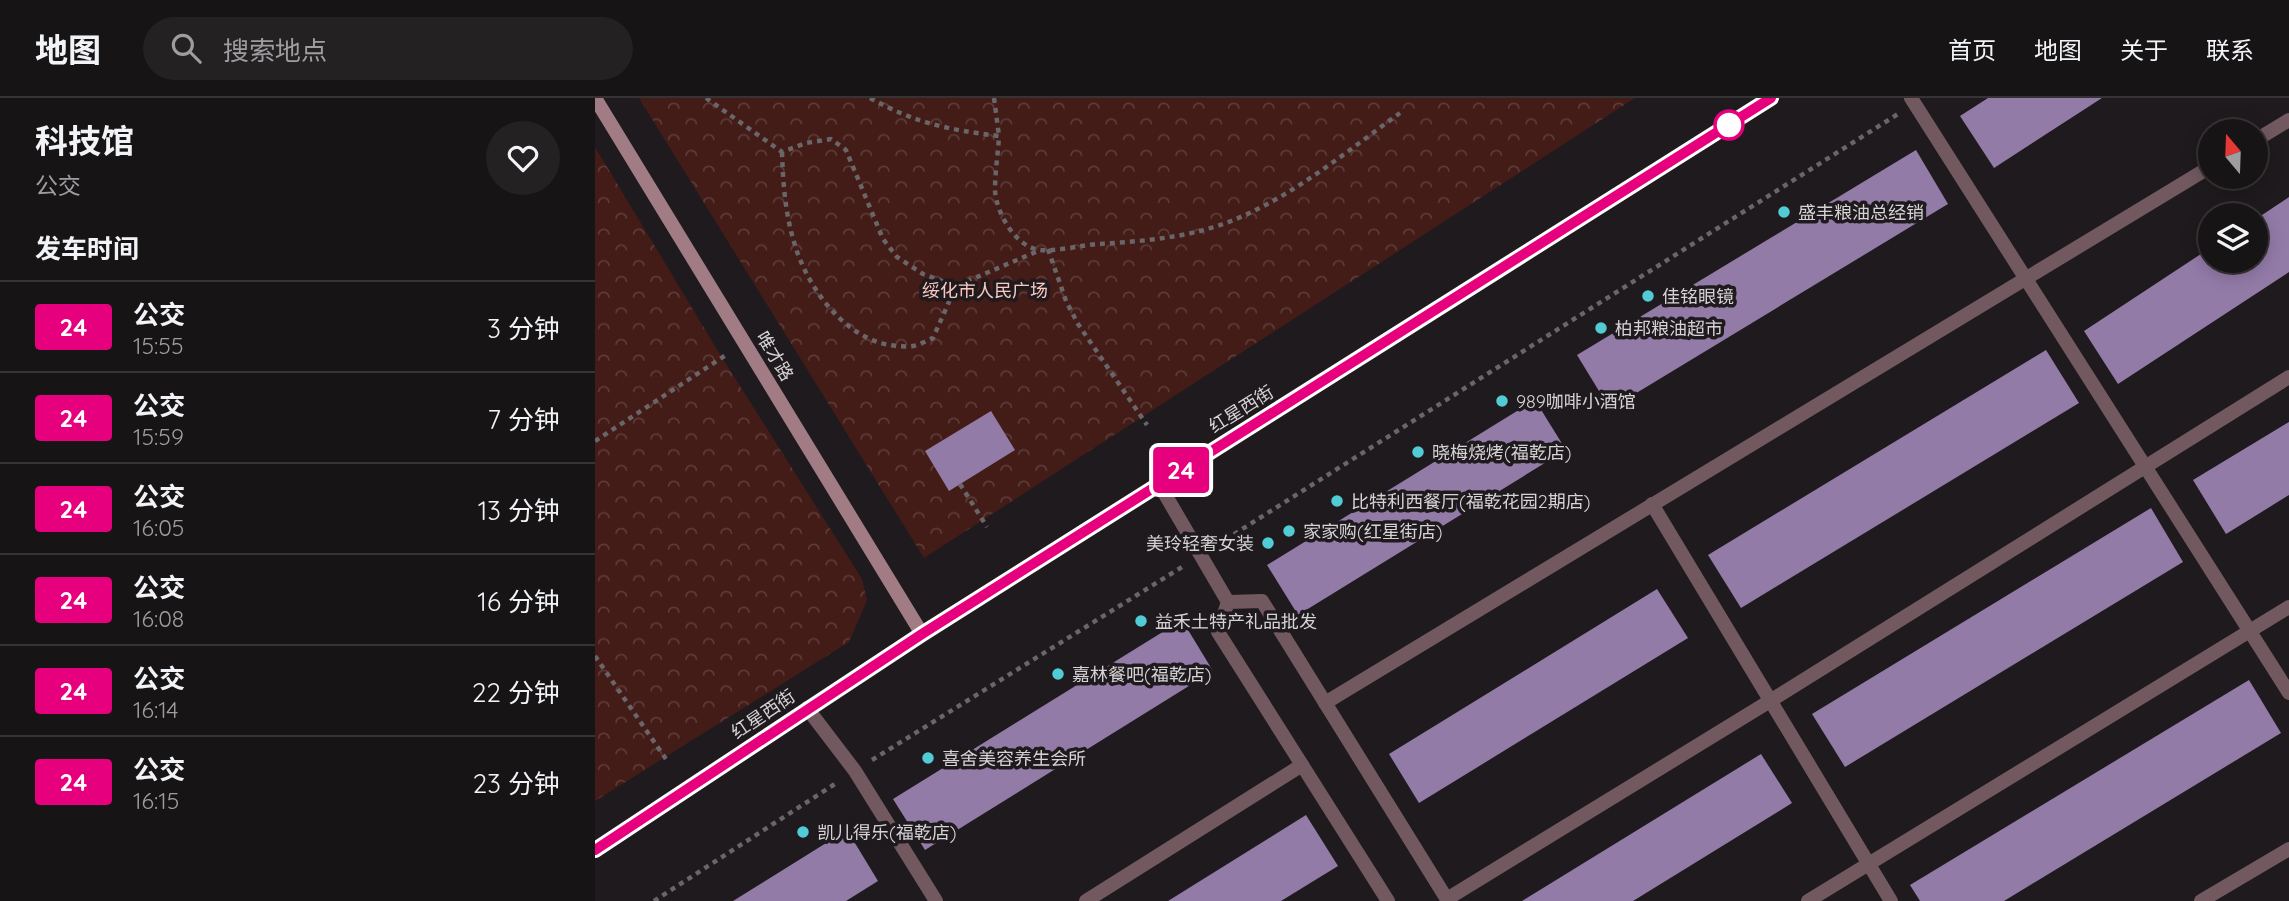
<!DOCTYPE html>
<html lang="zh">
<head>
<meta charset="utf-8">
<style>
	:root { --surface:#171416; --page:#242123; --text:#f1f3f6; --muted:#9e9ea1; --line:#363335 }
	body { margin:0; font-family:Quicksand,"Noto Sans SC",sans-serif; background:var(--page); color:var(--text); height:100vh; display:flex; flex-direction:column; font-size:26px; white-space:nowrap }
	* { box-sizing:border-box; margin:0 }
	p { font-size:23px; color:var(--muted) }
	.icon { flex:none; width:38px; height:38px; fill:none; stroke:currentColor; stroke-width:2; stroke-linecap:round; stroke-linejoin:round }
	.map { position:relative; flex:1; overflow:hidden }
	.side { display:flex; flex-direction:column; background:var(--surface); width:595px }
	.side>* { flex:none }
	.badge { padding:0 14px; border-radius:5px; font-size:24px; line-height:46px }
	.needle { width:46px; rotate:341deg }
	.controls { position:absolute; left:1603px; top:21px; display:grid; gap:14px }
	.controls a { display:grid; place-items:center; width:70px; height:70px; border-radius:50%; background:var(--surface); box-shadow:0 4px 18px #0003,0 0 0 2px var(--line); font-size:35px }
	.map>.badge { position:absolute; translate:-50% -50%; box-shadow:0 0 0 4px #fff }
	h2 { padding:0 35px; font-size:26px; line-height:63px }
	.round { display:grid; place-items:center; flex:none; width:74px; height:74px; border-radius:37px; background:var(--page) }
	.headline { display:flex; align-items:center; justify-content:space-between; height:119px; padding:0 35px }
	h1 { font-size:33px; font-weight:700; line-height:52px }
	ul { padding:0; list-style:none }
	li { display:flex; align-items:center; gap:21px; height:91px; padding:0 35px; border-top:2px solid var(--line) }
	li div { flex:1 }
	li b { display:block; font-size:26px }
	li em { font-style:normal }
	li .badge { min-width:77px; font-weight:700; text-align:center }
	header { display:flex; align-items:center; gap:42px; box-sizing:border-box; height:98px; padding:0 35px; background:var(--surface); border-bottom:2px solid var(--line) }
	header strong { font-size:33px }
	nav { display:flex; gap:38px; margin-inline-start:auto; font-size:24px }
	.search { width:490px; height:63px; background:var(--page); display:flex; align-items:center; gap:18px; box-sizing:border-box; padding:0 24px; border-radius:38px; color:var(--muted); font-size:26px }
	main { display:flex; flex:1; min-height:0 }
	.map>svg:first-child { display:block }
	.park { fill:url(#park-crowns) }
	.building { fill:#937ba8 }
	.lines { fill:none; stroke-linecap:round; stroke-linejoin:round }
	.path { stroke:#696568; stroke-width:4.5; stroke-dasharray:5 5; stroke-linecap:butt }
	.lane { stroke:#71595f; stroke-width:14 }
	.street { stroke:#71595f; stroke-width:14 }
	.secondary { stroke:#a17c85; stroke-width:14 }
	.line-casing { stroke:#fff; stroke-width:16 }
	.line { stroke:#e6007e; stroke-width:10 }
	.stop-dot { fill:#fff; stroke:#e6007e; stroke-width:3.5 }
	.poi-dot { fill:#51ccd5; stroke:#1f1a1e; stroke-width:2.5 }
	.labels { text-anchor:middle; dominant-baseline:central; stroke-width:7; stroke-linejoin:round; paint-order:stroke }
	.poi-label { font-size:18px; fill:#d6d3d5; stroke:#1f1a1e; text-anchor:start }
	.park-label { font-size:18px; fill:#fbc7c0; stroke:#1f1a1e }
	.street-label { font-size:18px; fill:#d6d3d5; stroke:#1f1a1e }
</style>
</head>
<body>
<header>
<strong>地图</strong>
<div class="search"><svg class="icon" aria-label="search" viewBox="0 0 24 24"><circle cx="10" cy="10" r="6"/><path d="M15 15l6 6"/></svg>搜索地点</div>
<nav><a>首页</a><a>地图</a><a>关于</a><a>联系</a></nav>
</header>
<main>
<section class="side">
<div class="headline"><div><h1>科技馆</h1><p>公交</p></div><a class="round"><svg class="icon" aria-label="heart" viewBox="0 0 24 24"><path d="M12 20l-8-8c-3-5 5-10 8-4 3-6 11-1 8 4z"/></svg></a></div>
<h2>发车时间</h2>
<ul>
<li><span class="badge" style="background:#e6007e;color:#fff">24</span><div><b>公交</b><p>15:55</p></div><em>3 分钟</em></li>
<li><span class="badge" style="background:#e6007e;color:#fff">24</span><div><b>公交</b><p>15:59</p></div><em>7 分钟</em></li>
<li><span class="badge" style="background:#e6007e;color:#fff">24</span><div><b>公交</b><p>16:05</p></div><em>13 分钟</em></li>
<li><span class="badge" style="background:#e6007e;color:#fff">24</span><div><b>公交</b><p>16:08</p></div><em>16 分钟</em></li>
<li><span class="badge" style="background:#e6007e;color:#fff">24</span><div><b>公交</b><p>16:14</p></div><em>22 分钟</em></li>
<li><span class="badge" style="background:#e6007e;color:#fff">24</span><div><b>公交</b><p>16:15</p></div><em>23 分钟</em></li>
</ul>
</section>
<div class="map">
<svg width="1694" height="803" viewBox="0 0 1694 803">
	<defs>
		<pattern id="park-crowns" width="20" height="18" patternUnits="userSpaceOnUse" patternTransform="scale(1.75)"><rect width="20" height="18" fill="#431b17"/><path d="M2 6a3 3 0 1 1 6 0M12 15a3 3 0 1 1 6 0" fill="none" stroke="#5d3b38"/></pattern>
	</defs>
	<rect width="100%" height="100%" fill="#1f1a1e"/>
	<g class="park">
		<polygon points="44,0 1040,0 329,460"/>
		<polygon points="0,49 126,258 267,481 272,502 254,544 0,703"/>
	</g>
	<g class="building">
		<polygon points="1393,0 1507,0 1399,70 1365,18"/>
		<polygon points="1321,52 1353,106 1015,311 982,257"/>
		<polygon points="1694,99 1694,174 1523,286 1489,233 1615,150 1615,163 1661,163 1661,121"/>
		<polygon points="1451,252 1484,305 1146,510 1113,457"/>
		<polygon points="940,302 971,352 703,517 672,467"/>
		<polygon points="396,313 420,352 354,393 330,353"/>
		<polygon points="1694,324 1694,397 1631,436 1598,382"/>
		<polygon points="1556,410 1588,464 1250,669 1217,616"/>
		<polygon points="1062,491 1093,540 824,705 794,656"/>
		<polygon points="587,522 618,573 330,752 298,701"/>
		<polygon points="1654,582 1686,635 1409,803 1325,803 1315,787"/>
		<polygon points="1166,656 1197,705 1038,803 927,803"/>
		<polygon points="711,717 743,768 686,803 573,803"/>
		<polygon points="252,732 283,783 251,803 138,803"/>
	</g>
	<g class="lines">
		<g class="path">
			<polyline points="111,0 187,54 211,45 236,41 251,52 288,141 302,159 328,176 361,188 443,153"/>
			<path d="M275 0C320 25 354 32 404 38 403 56 400 74 400 92 401 114 420 149 445 152 459 154 487 147 503 146 538 144 575 141 609 132 682 112 744 59 805 15"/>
			<polyline points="399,0 404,38"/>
			<path d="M187 54C188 85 190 114 199 144 212 190 251 244 302 248 307 248 313 249 318 248 325 247 332 242 338 240L361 188"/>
			<polyline points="453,151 471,203 483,226 552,327"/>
			<polyline points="0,343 131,257"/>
			<polyline points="365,386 392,429"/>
			<polyline points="622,447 1303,16"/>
			<polyline points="0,558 73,664"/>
			<polyline points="277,662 587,469"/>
			<polyline points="59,803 243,684"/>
		</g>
		<polyline class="lane" points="564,386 633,504"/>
		<g class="street">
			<polyline points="1316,0 1694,595"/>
			<polyline points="1661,42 1694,22"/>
			<polyline points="1057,406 1296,803"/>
			<polyline points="730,605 1615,69"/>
			<polyline points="212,610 260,673 341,803"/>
			<polyline points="852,801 1175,603 1694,279"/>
			<polyline points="491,803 707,667"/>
			<polyline points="793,803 623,534 633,504 667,503 853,803"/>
			<polyline points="1213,803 1694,509"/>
			<polyline points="1606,803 1694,751"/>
		</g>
		<g class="secondary">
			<polyline points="0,0 327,536"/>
			<polyline points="0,752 327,536 1176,0"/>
		</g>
	</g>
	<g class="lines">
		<g class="line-casing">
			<polyline id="line" points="0,752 327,536 1176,0"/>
		</g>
		<use href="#line" class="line"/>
	</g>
	<circle class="stop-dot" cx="1134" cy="27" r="14"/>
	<g class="poi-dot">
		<circle cx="1189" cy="114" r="7"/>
		<circle cx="1053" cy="198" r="7"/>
		<circle cx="1006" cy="230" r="7"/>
		<circle cx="907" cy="303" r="7"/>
		<circle cx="823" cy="354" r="7"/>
		<circle cx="742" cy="403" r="7"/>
		<circle cx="694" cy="433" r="7"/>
		<circle cx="673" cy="445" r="7"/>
		<circle cx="546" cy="523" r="7"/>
		<circle cx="463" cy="576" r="7"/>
		<circle cx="333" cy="660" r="7"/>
		<circle cx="208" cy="734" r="7"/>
	</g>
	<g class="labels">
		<g class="poi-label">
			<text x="1203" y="114">盛丰粮油总经销</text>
			<text x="1067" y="198">佳铭眼镜</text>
			<text x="1020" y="230">柏邦粮油超市</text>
			<text x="921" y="303">989咖啡小酒馆</text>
			<text x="837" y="354">晓梅烧烤(福乾店)</text>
			<text x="756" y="403">比特利西餐厅(福乾花园2期店)</text>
			<text x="708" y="433">家家购(红星街店)</text>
			<text x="659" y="445" text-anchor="end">美玲轻奢女装</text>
			<text x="560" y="523">益禾土特产礼品批发</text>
			<text x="477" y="576">嘉林餐吧(福乾店)</text>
			<text x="347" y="660">喜舍美容养生会所</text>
			<text x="222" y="734">凯儿得乐(福乾店)</text>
		</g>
		<g class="park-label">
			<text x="390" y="192">绥化市人民广场</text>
		</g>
		<g class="street-label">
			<text transform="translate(180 258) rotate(59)">唯才路</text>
			<text transform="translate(646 311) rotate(-32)">红星西街</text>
			<text transform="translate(168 616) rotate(-34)">红星西街</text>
		</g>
	</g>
</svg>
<div class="controls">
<a><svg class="needle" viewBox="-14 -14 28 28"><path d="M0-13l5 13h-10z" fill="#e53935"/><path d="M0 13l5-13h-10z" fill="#9e9ea1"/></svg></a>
<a><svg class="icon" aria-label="layers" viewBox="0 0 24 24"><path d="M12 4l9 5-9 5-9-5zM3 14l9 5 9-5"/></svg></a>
</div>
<b class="badge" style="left:586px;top:372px;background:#e6007e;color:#fff">24</b>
</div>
</main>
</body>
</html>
